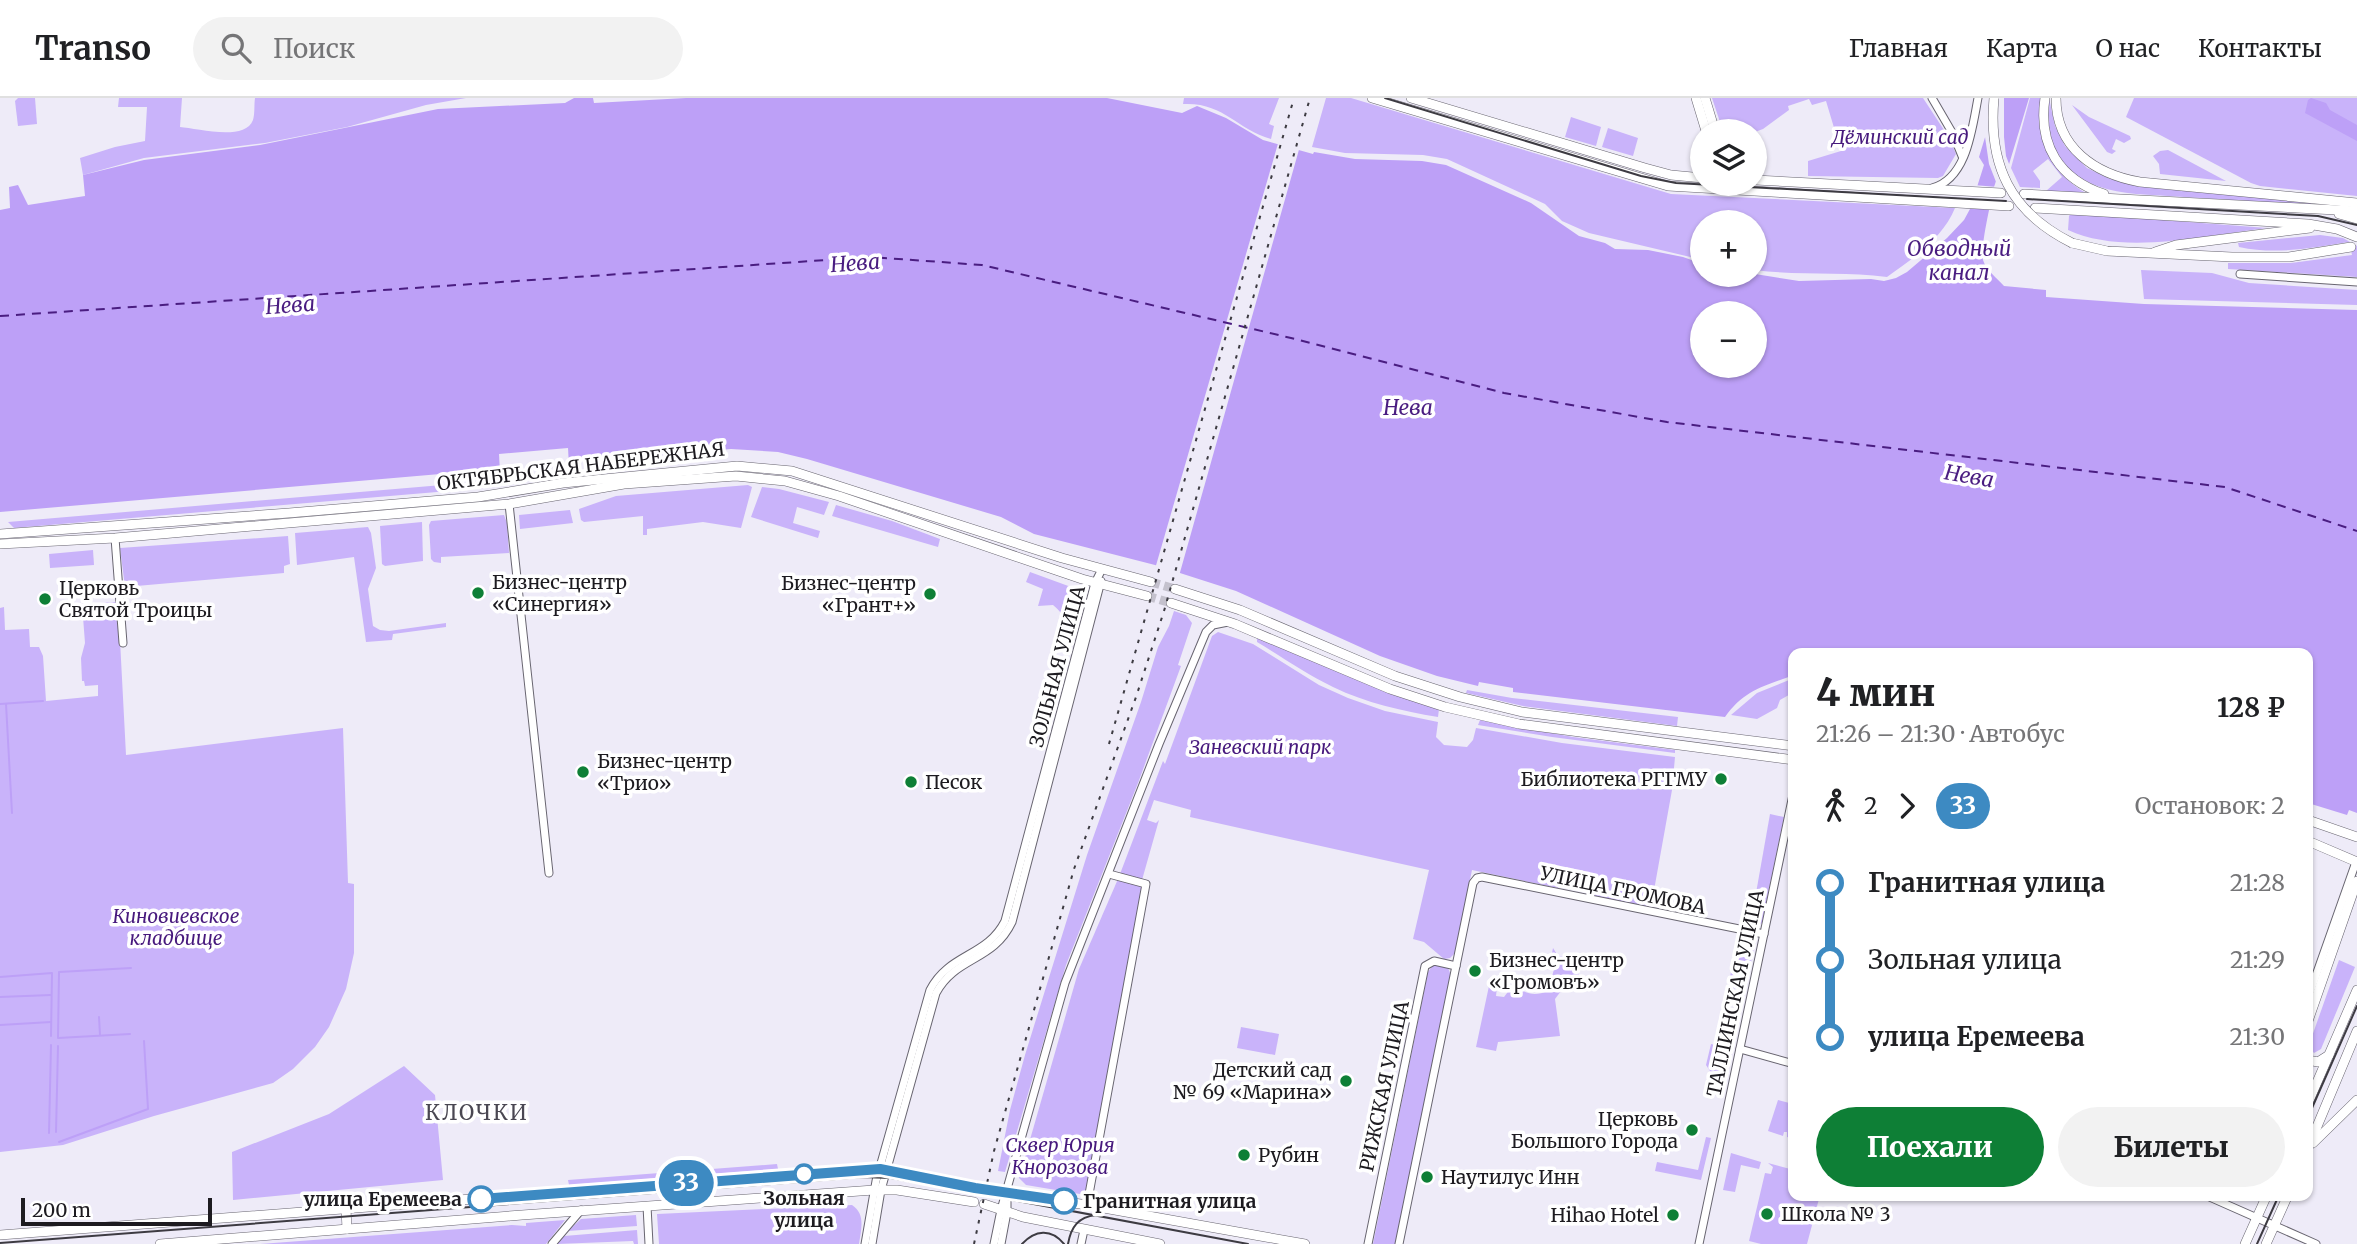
<!DOCTYPE html>
<html lang="ru">
<head>
<meta charset="utf-8">
<style>
	:root { --surface:#fff; --page:#f2f2f2; --text:#202124; --muted:#757577; --line:#e0e0e0; --accent:#0e7f36 }
	body { margin:0; font-family:Merriweather,serif; background:var(--page); color:var(--text); height:100vh; display:flex; flex-direction:column; font-size:26px; white-space:nowrap }
	* { box-sizing:border-box; margin:0 }
	p { font-size:23px; color:var(--muted) }
	.icon { flex:none; width:38px; height:38px; fill:none; stroke:currentColor; stroke-width:2; stroke-linecap:round; stroke-linejoin:round }
	.map { position:relative; flex:1; overflow:hidden }
	.panel { position:absolute; left:1788px; top:550px; width:525px; height:553px; display:flex; flex-direction:column; background:var(--surface); border-radius:14px; box-shadow:0 2px 5px #0004 }
	.panel>* { flex:none }
	.badge { padding:0 14px; border-radius:23px; font-size:24px; line-height:46px }
	.buttons { position:absolute; left:1690px; top:21px; display:grid; gap:14px }
	.buttons a { display:grid; place-items:center; width:77px; height:77px; border-radius:50%; background:var(--surface); box-shadow:0 2px 5px #0004; font-size:35px }
	.scale { position:absolute; left:21px; bottom:18px; width:191px; box-sizing:border-box; padding-left:7px; border:4px solid #1d1b20; border-top:0; font-size:19px; line-height:24px; white-space:nowrap; color:#1d1b20; -webkit-text-stroke:5px #fff; paint-order:stroke }
	.map>.badge { position:absolute; translate:-50% -50%; box-shadow:0 0 0 4px #fff }
	.legs { display:flex; align-items:center; gap:10px; height:77px; padding:0 28px; font-size:23px }
	.legs p { margin-inline-start:auto }
	.summary { display:flex; align-items:center; justify-content:space-between; height:119px; padding:0 28px }
	h1 { font-size:38px; font-weight:800; line-height:52px }
	.cta { display:flex; gap:14px; margin-top:auto; padding:14px 28px }
	.cta a { flex:1; height:80px; border-radius:42px; background:var(--accent); color:#fff; font-size:28px; font-weight:800; line-height:80px; text-align:center }
	.cta a+a { background:var(--page); color:var(--text) }
	ul { padding:0 28px; list-style:none }
	li { display:flex; align-items:center; gap:24px; height:77px; font-size:26px }
	li i { display:grid; place-items:center; width:10px; height:100%; margin:0 9px; background:currentColor }
	li i::after { content:''; width:18px; height:18px; margin:-9px; border:5px solid; border-radius:50%; background:var(--surface) }
	li p { margin-inline-start:auto }
	li:first-child i { background:linear-gradient(#0000 50%,currentColor 0) }
	li:last-child i { background:linear-gradient(currentColor 50%,#0000 0) }
	header { display:flex; align-items:center; gap:42px; box-sizing:border-box; height:98px; padding:0 35px; background:var(--surface); border-bottom:2px solid var(--line) }
	header strong { font-size:33px }
	nav { display:flex; gap:38px; margin-inline-start:auto; font-size:24px }
	.search { width:490px; height:63px; background:var(--page); display:flex; align-items:center; gap:18px; box-sizing:border-box; padding:0 24px; border-radius:38px; color:var(--muted); font-size:26px }
	.map>svg:first-child { display:block }
	.green { fill:#c9b3fa }
	.water { fill:#bda0f7; fill-rule:evenodd }
	.pier { fill:#eeebf8 }
	.lines { fill:none; stroke-linecap:round; stroke-linejoin:round }
	.stream { stroke:#bda0f7; stroke-width:2 }
	.ferry { stroke:#4a1d81; stroke-width:2; stroke-dasharray:9 7; stroke-linecap:butt }
	.major-tunnel { stroke:#c4c1cd; stroke-width:9; stroke-dasharray:9 4.5; stroke-linecap:butt }
	.minor-casing { stroke:#686570; stroke-width:9 }
	.major-casing { stroke:#686570; stroke-width:10 }
	.minor { stroke:#fff; stroke-width:7 }
	.major { stroke:#fff; stroke-width:9 }
	.tram { stroke:#3d3b42; stroke-width:2 }
	.rail { stroke:#3d3b42; stroke-width:2; stroke-dasharray:3.5 7; stroke-linecap:butt }
	.major-bridge-casing { stroke:#686570; stroke-width:10; stroke-linecap:butt }
	.major-bridge { stroke:#fff; stroke-width:9 }
	.line-1-casing { stroke:#fff; stroke-width:16 }
	.line-1 { stroke:#3d8ac2; stroke-width:10 }
	.poi-dot { fill:#0e7f36; stroke:#fff; stroke-width:2.5 }
	.stop-1-dot { fill:#fff; stroke:#3d8ac2; stroke-width:3.5 }
	.labels { text-anchor:middle; dominant-baseline:central; stroke-width:7; stroke-linejoin:round; paint-order:stroke }
	.park-label { font-size:19px; font-style:italic; fill:#47197d; stroke:#fff }
	.street-label { font-size:19px; fill:#1d1b20; stroke:#fff }
	.poi-label { font-size:19px; fill:#1d1b20; stroke:#fff; text-anchor:start }
	.stop-label { font-size:19px; font-weight:bold; fill:#1d1b20; stroke:#fff }
	.water-label { font-size:21px; font-style:italic; fill:#4a1d81; stroke:#fff }
	.neighbourhood-label { font-size:21px; letter-spacing:2px; fill:#4a4752; stroke:#fff }
</style>
</head>
<body>
<header>
<strong>Transo</strong>
<div class="search"><svg class="icon" aria-label="search" viewBox="0 0 24 24"><circle cx="10" cy="10" r="6"/><path d="M15 15l6 6"/></svg>Поиск</div>
<nav><a>Главная</a><a>Карта</a><a>О нас</a><a>Контакты</a></nav>
</header>
<div class="map">
<svg width="2357" height="1146" viewBox="0 0 2357 1146">
	<rect width="100%" height="100%" fill="#eeebf8"/>
	<g class="green">
		<polygon points="18,0 35,0 37,26 18,28 15,3"/>
		<path d="M119 0H182L180 29C196 30 245 44 253 22 255 16 254 6 255 0H466L426 7 347 29 265 45 144 60 83 77 80 60 115 49 145 43 147 9H118Z"/>
		<path d="M1184 0H1279L1269 26 1274 28 1271 41C1236 31 1224 4 1183 6Z"/>
		<path d="M1326 0H1351L1671 96 1955 110C1943 140 1912 161 1887 179 1843 173 1799 178 1755 172V124H1703V162L1589 135 1562 123 1545 106 1447 61 1423 57 1345 55 1312 49Z"/>
		<polygon points="1712,0 1923,0 1944,32 1945,39 1951,44 1956,56 1943,78 1938,80 1808,78 1808,63 1841,53 1826,3 1812,7 1809,1 1788,8 1789,12 1763,31 1755,34 1751,30 1738,33 1723,33"/>
		<path d="M2030 0H2041C2035 40 2051 75 2086 95L2046 93 2062 79 2048 61 2033 73 2040 83V90L2020 89 2011 70Z"/>
		<path d="M2049 0 2055 28 2065 48 2087 70 2110 81 2138 87 2311 104V107L2136 96C2077 90 2042 65 2049 0Z"/>
		<polygon points="2134,0 2357,0 2357,98 2260,88 2251,85 2126,19"/>
		<polygon points="2072,7 2089,19 2130,38 2131,41 2124,45 2116,41 2112,51 2116,53 2112,56 2107,54"/>
		<polygon points="1571,19 1601,29 1596,48 1565,39"/>
		<polygon points="1608,30 1638,40 1633,58 1602,49"/>
		<polygon points="2168,52 2226,83 2160,76 2159,66 2153,58 2160,53"/>
		<path d="M2071 115 2267 130C2207 137 2124 158 2068 132L2069 118Z"/>
		<path d="M2320 137 2343 140 2357 148V179L2228 171V165H2291L2352 157 2349 144C2312 150 2276 157 2239 149L2238 145Z"/>
		<polygon points="2141,172 2212,175 2249,185 2357,192 2357,207 2144,201"/>
		<polygon points="501,382 496,389 14,430 8,424"/>
		<polygon points="748,387 752,389 741,430 703,424 647,431 647,437 643,437 643,418 584,424 581,422 579,411 616,398"/>
		<polygon points="762,389 779,391 829,404 824,417 797,409 793,425 820,433 818,440 751,419"/>
		<polygon points="836,407 892,423 940,441 938,449 832,418"/>
		<polygon points="570,412 573,425 520,431 519,417"/>
		<polygon points="504,417 507,425 509,455 441,459 441,465 434,464 431,461 429,427 431,423"/>
		<polygon points="422,424 423,463 385,468 382,466 380,428"/>
		<polygon points="368,429 371,435 376,470 368,491 373,528 380,532 389,533 446,525 446,529 393,536 392,542 366,544 354,459 297,467 295,435"/>
		<polygon points="288,438 290,466 284,468 284,475 125,489 120,450"/>
		<polygon points="93,452 94,467 50,470 49,456"/>
		<path d="M1030 474 1082 493 1083 499 1073 538C1062 525 1068 519 1053 507L1038 508 1043 491 1026 484Z"/>
		<polygon points="118,504 126,657 343,630 348,785 354,786 354,855 346,891 329,929 315,949 293,971 273,985 154,1018 63,1047 0,1054 0,510 4,509 5,532 29,531 30,549 39,549 43,558 46,603 98,598 98,587 85,588 84,583 82,583 81,560 85,545 82,506"/>
		<polygon points="1174,513 1186,517 1192,525 1178,567 1181,568 1138,685 1066,867 1005,1074 998,1073 1010,1012 1025,957 1087,757 1141,604 1158,549 1169,528"/>
		<polygon points="1218,534 1253,546 1319,587 1348,600 1385,613 1438,624 1436,639 1444,647 1467,649 1473,642 1476,630 1562,645 1675,659 1672,692 1651,809 1594,798 1594,792 1560,785 1558,790 1472,772 1455,855 1450,860 1444,861 1424,844 1413,841 1429,772 1190,719 1191,712 1154,702 1147,722 1156,725 1159,722 1142,782 1120,776 1163,663 1165,666 1212,538"/>
		<path d="M1257 540 1275 545 1439 611 1438 619C1402 613 1366 605 1333 589 1306 576 1282 559 1257 544Z"/>
		<polygon points="1794,580 1794,594 1780,602 1777,610 1757,621 1731,617 1757,595"/>
		<polygon points="1467,592 1512,600 1678,619 1677,628 1523,608 1466,595"/>
		<polygon points="1480,622 1573,639 1675,652 1675,655 1552,639 1478,627"/>
		<polygon points="1770,716 1784,719 1762,825 1755,830 1750,829"/>
		<polygon points="1118,781 1142,789 1087,1092 1080,1096 1026,1087 1019,1080 1079,871"/>
		<polygon points="1748,848 1754,849 1744,899 1736,897 1737,891 1728,889 1735,854 1746,856"/>
		<path d="M1553 850 1558 858H1571L1581 881 1561 893 1555 901 1560 938 1498 944 1496 953 1476 949 1489 888 1497 889 1496 898 1504 899 1513 887C1525 895 1533 899 1548 893L1556 864 1551 860Z"/>
		<polygon points="2339,862 2355,869 2321,951 2314,955 2310,950 2310,944"/>
		<polygon points="1437,866 1448,870 1451,877 1395,1146 1373,1146 1428,874 1433,867"/>
		<polygon points="1241,929 1279,936 1275,957 1237,950"/>
		<polygon points="1711,946 1733,951 1724,994 1708,990 1712,976 1706,967"/>
		<polygon points="404,968 435,997 443,1082 233,1102 232,1054 329,1016"/>
		<polygon points="1778,1002 1793,1006 1794,1041 1787,1039 1787,1034 1784,1034 1783,1038 1768,1033"/>
		<polygon points="1706,1039 1711,1040 1701,1082 1655,1073 1657,1064 1698,1072"/>
		<polygon points="1731,1055 1761,1064 1759,1071 1741,1067 1735,1094 1723,1092"/>
		<polygon points="1768,1065 1794,1072 1794,1097 1820,1097 1807,1146 1761,1146 1749,1143 1765,1075 1771,1076 1773,1069"/>
		<polygon points="777,1066 778,1071 569,1087 568,1082"/>
		<path d="M852 1107C866 1116 861 1132 859 1146H659L657 1116Z"/>
		<polygon points="636,1117 637,1128 568,1133 581,1121"/>
		<polygon points="565,1122 546,1146 260,1146 512,1127 526,1128 526,1125"/>
		<polygon points="637,1132 638,1146 634,1146 633,1143 557,1146 564,1138"/>
	</g>
	<g class="water">
		<path d="M574 0H593L594 5 686 0H1107L1182 15 1197 8 1226 20 1263 42 1313 56 1314 54 1355 61 1422 63 1446 67 1531 105 1579 138 1605 145 1615 151 1648 152 1683 159 1703 166V177L1755 176 1799 183 1871 181 1884 183 1896 180 1907 174 1947 140 1964 122 1970 111 1984 67 1979 59 1997 0H2029L2007 73 1996 83 1994 89C1991 104 1980 149 1983 162 1986 172 1997 180 2004 188L2046 192V199L2144 206 2357 212V715L2349 712 2347 717 2308 705V555H1794V577C1764 588 1744 592 1725 619L1513 594V590L1479 584 1478 588 1437 578 1380 558 1236 493 1155 467 1034 436 1001 419 807 361 778 354 731 351 0 414V112L10 110 9 89 18 87 28 107 85 98 83 77 144 62 260 47 438 11 565 5ZM1703 215H1755V268H1703Z"/>
		<polygon points="2311,0 2326,5 2330,12 2357,27 2357,43 2305,15 2308,2"/>
	</g>
	<g class="pier">
		<polygon points="1994,0 2004,0 2004,39 2006,58 2011,71 1999,85 1994,112 1967,110 1973,87 1998,89 1989,66 1984,32"/>
		<polygon points="1279,42 1300,48 1179,478 1155,471"/>
		<polygon points="568,350 569,368 500,374 499,356"/>
	</g>
	<g class="lines">
		<g class="stream">
			<polyline points="0,606 43,603"/>
			<polyline points="6,606 12,715"/>
			<polyline points="0,879 52,875 51,938"/>
			<polyline points="0,899 51,897"/>
			<polyline points="99,919 100,937"/>
			<polyline points="0,927 51,924"/>
			<polyline points="130,936 58,940 59,874 131,870"/>
			<polyline points="56,1034 58,948"/>
			<polyline points="49,1035 51,947"/>
			<polyline points="59,1044 148,1011 144,943"/>
		</g>
		<polyline class="ferry" points="0,218 871,159 982,167 1291,240 1504,295 1667,324 2225,389 2357,433"/>
		<g class="major-tunnel">
			<polyline points="1151,484 1175,491"/>
			<polyline points="1147,498 1171,505"/>
		</g>
		<g class="minor-casing">
			<g id="minor">
				<polyline points="1932,0 1953,36 1962,58"/>
				<path d="M1932 90C1967 81 1972 31 1978 0"/>
				<polyline points="2240,176 2357,184"/>
				<polyline points="509,406 549,775"/>
				<polyline points="115,440 123,545"/>
				<polyline points="2308,900 2356,764"/>
				<polyline points="1740,951 1794,966"/>
				<polyline points="2205,1097 2316,1146"/>
				<polyline points="1087,1107 1146,786 1109,776"/>
				<polyline points="647,1108 649,1146"/>
				<polyline points="552,1146 581,1112"/>
				<path d="M865 1146 876 1083 930 892C949 855 987 859 1005 823L1095 485 1102 471"/>
				<path d="M872 1146 881 1092 936 895C956 858 993 864 1012 824L1101 483"/>
				<polyline points="994,1146 1001,1112 1065,885 1159,646 1206,534 1213,527 1228,524"/>
				<polyline points="1001,1146 1007,1114 1007,1099"/>
				<polyline points="1081,1146 1084,1132"/>
				<polyline points="1368,1146 1425,868 1434,863 1456,868"/>
				<polyline points="1399,1146 1473,785 1477,780 1482,779 1764,836"/>
				<polyline points="1699,1146 1794,692"/>
			</g>
		</g>
		<g class="major-casing">
			<g id="major">
				<polyline points="1372,0 1668,88 2009,108"/>
				<polyline points="1411,0 1645,70 1671,77 1703,80"/>
				<polyline points="1696,0 1706,33"/>
				<polyline points="1705,0 1715,33"/>
				<path d="M2045 0C2038 47 2059 81 2104 96"/>
				<path d="M2056 0C2056 50 2095 76 2140 84L2357 105"/>
				<polyline points="1755,82 2001,95"/>
				<polyline points="2024,96 2357,113"/>
				<polyline points="2035,110 2308,126 2337,131 2357,139"/>
				<polyline points="2339,116 2357,121"/>
				<polyline points="2072,145 2107,153 2232,159 2289,159 2351,149"/>
				<polyline points="2155,154 2176,147 2310,130"/>
				<polyline points="0,436 289,415 478,399 563,385 737,368 792,373 1062,460 1151,484"/>
				<polyline points="0,446 115,440 509,406 624,386 736,378 785,383 839,398 1082,481 1147,498"/>
				<polyline points="1175,491 1240,512 1395,578 1460,599 1522,614 1794,648"/>
				<polyline points="1171,505 1235,526 1390,591 1445,609 1519,626 1794,662"/>
				<polyline points="2308,722 2357,739"/>
				<polyline points="2308,743 2357,764"/>
				<polyline points="2308,923 2357,783"/>
				<polyline points="2308,962 2318,964 2329,957"/>
				<polyline points="2308,1005 2357,892"/>
				<polyline points="2313,1045 2357,1002"/>
				<polyline points="2308,1050 2357,933"/>
				<polyline points="987,1092 1087,1107 1305,1146"/>
				<polyline points="984,1106 1023,1119 1160,1146"/>
				<polyline points="346,1111 347,1131"/>
				<polyline points="0,1137 866,1071 887,1072 977,1090"/>
				<polyline points="160,1146 522,1117 874,1092 897,1092 974,1104"/>
				<polyline points="2245,1146 2267,1097"/>
				<polyline points="2266,1146 2288,1097"/>
			</g>
		</g>
		<use href="#minor" class="minor"/>
		<use href="#major" class="major"/>
		<g class="tram">
			<polyline points="1385,0 1641,78 1676,85 2006,103"/>
			<polyline points="2027,101 2318,118 2357,127"/>
			<polyline points="2308,1019 2357,908"/>
			<polyline points="986,1097 1248,1146"/>
			<polyline points="0,1145 862,1079 891,1080 976,1095"/>
			<path d="M1022 1146C1035 1132 1051 1130 1064 1146"/>
			<path d="M1068 1146C1071 1129 1078 1119 1096 1117"/>
			<polyline points="2257,1146 2279,1097"/>
		</g>
		<g class="rail">
			<polyline points="1109,646 1294,0"/>
			<polyline points="974,1146 994,1053 1074,771 1136,599 1164,513 1310,0"/>
		</g>
		<g class="major-bridge-casing">
			<path id="major-bridge" d="M1994 0C1988 67 2010 114 2072 145"/>
		</g>
		<use href="#major-bridge" class="major-bridge"/>
	</g>
	<g class="lines">
		<g class="line-1-casing">
			<polyline id="line-1" points="481,1101 880,1071 975,1090 1064,1103"/>
		</g>
		<use href="#line-1" class="line-1"/>
	</g>
	<g class="poi-dot">
		<circle cx="478" cy="495" r="7"/>
		<circle cx="930" cy="496" r="7"/>
		<circle cx="45" cy="501" r="7"/>
		<circle cx="583" cy="674" r="7"/>
		<circle cx="1721" cy="681" r="7"/>
		<circle cx="911" cy="684" r="7"/>
		<circle cx="1475" cy="873" r="7"/>
		<circle cx="1346" cy="983" r="7"/>
		<circle cx="1692" cy="1032" r="7"/>
		<circle cx="1244" cy="1057" r="7"/>
		<circle cx="1427" cy="1079" r="7"/>
		<circle cx="1767" cy="1116" r="7"/>
		<circle cx="1673" cy="1117" r="7"/>
	</g>
	<g class="stop-1-dot">
		<circle cx="804" cy="1076" r="9"/>
		<circle cx="481" cy="1101" r="12"/>
		<circle cx="1064" cy="1103" r="12"/>
	</g>
	<g class="labels">
		<g class="park-label">
			<text x="1900" y="39">Дёминский сад</text>
			<text x="1260" y="649">Заневский парк</text>
			<text x="176" y="818">Киновиевское<tspan x="176" dy="22">кладбище</tspan></text>
			<text x="1060" y="1047">Сквер Юрия<tspan x="1060" dy="22">Кнорозова</tspan></text>
		</g>
		<g class="street-label">
			<text transform="translate(581 368) rotate(-7)">ОКТЯБРЬСКАЯ НАБЕРЕЖНАЯ</text>
			<text transform="translate(1057 568) rotate(-75)">ЗОЛЬНАЯ УЛИЦА</text>
			<text transform="translate(1623 792) rotate(12)">УЛИЦА ГРОМОВА</text>
			<text transform="translate(1735 895) rotate(-78)">ТАЛЛИНСКАЯ УЛИЦА</text>
			<text transform="translate(1384 988) rotate(-78)">РИЖСКАЯ УЛИЦА</text>
		</g>
		<g class="poi-label">
			<text x="492" y="484">Бизнес-центр<tspan x="492" dy="22">«Синергия»</tspan></text>
			<text x="916" y="485" text-anchor="end">Бизнес-центр<tspan x="916" dy="22">«Грант+»</tspan></text>
			<text x="59" y="490">Церковь<tspan x="59" dy="22">Святой Троицы</tspan></text>
			<text x="597" y="663">Бизнес-центр<tspan x="597" dy="22">«Трио»</tspan></text>
			<text x="1707" y="681" text-anchor="end">Библиотека РГГМУ</text>
			<text x="925" y="684">Песок</text>
			<text x="1489" y="862">Бизнес-центр<tspan x="1489" dy="22">«Громовъ»</tspan></text>
			<text x="1332" y="972" text-anchor="end">Детский сад<tspan x="1332" dy="22">№ 69 «Марина»</tspan></text>
			<text x="1678" y="1021" text-anchor="end">Церковь<tspan x="1678" dy="22">Большого Города</tspan></text>
			<text x="1258" y="1057">Рубин</text>
			<text x="1441" y="1079">Наутилус Инн</text>
			<text x="1781" y="1116">Школа № 3</text>
			<text x="1659" y="1117" text-anchor="end">Hihao Hotel</text>
		</g>
		<g class="stop-label">
			<text x="804" y="1100">Зольная<tspan x="804" dy="22">улица</tspan></text>
			<text x="462" y="1101" text-anchor="end">улица Еремеева</text>
			<text x="1083" y="1103" text-anchor="start">Гранитная улица</text>
		</g>
		<g class="water-label">
			<text x="1959" y="150">Обводный<tspan x="1959" dy="24">канал</tspan></text>
			<text transform="translate(855 165) rotate(-4)">Нева</text>
			<text transform="translate(290 207) rotate(-4)">Нева</text>
			<text x="1408" y="309">Нева</text>
			<text transform="translate(1969 378) rotate(10)">Нева</text>
		</g>
		<g class="neighbourhood-label">
			<text x="477" y="1014">КЛОЧКИ</text>
		</g>
	</g>
</svg>
<div class="buttons">
<a><svg class="icon" aria-label="layers" viewBox="0 0 24 24"><path d="M12 4l9 5-9 5-9-5zM3 14l9 5 9-5"/></svg></a>
<a>+</a>
<a>−</a>
</div>
<div class="scale">200 m</div>
<b class="badge" style="left:686px;top:1085px;background:#3d8ac2;color:#fff">33</b>
<section class="panel">
<div class="summary"><div><h1>4 мин</h1><p>21:26 – 21:30 · Автобус</p></div><b>128 ₽</b></div>
<div class="legs"><svg class="icon" aria-label="walk" viewBox="0 0 24 24"><circle cx="13" cy="4" r="2"/><path d="M13 8l-2 6 4 7M11 14l-3 7M7 12l3-4h3l4 4"/></svg>2<svg class="icon" aria-label="forward" viewBox="0 0 24 24"><path d="M9 5l7 7-7 7"/></svg><b class="badge" style="background:#3d8ac2;color:#fff">33</b><p>Остановок: 2</p></div>
<ul>
<li><i style="color:#3d8ac2"></i><b>Гранитная улица</b><p>21:28</p></li>
<li><i style="color:#3d8ac2"></i><span>Зольная улица</span><p>21:29</p></li>
<li><i style="color:#3d8ac2"></i><b>улица Еремеева</b><p>21:30</p></li>
</ul>
<div class="cta"><a>Поехали</a><a>Билеты</a></div>
</section>
</div>
</body>
</html>
